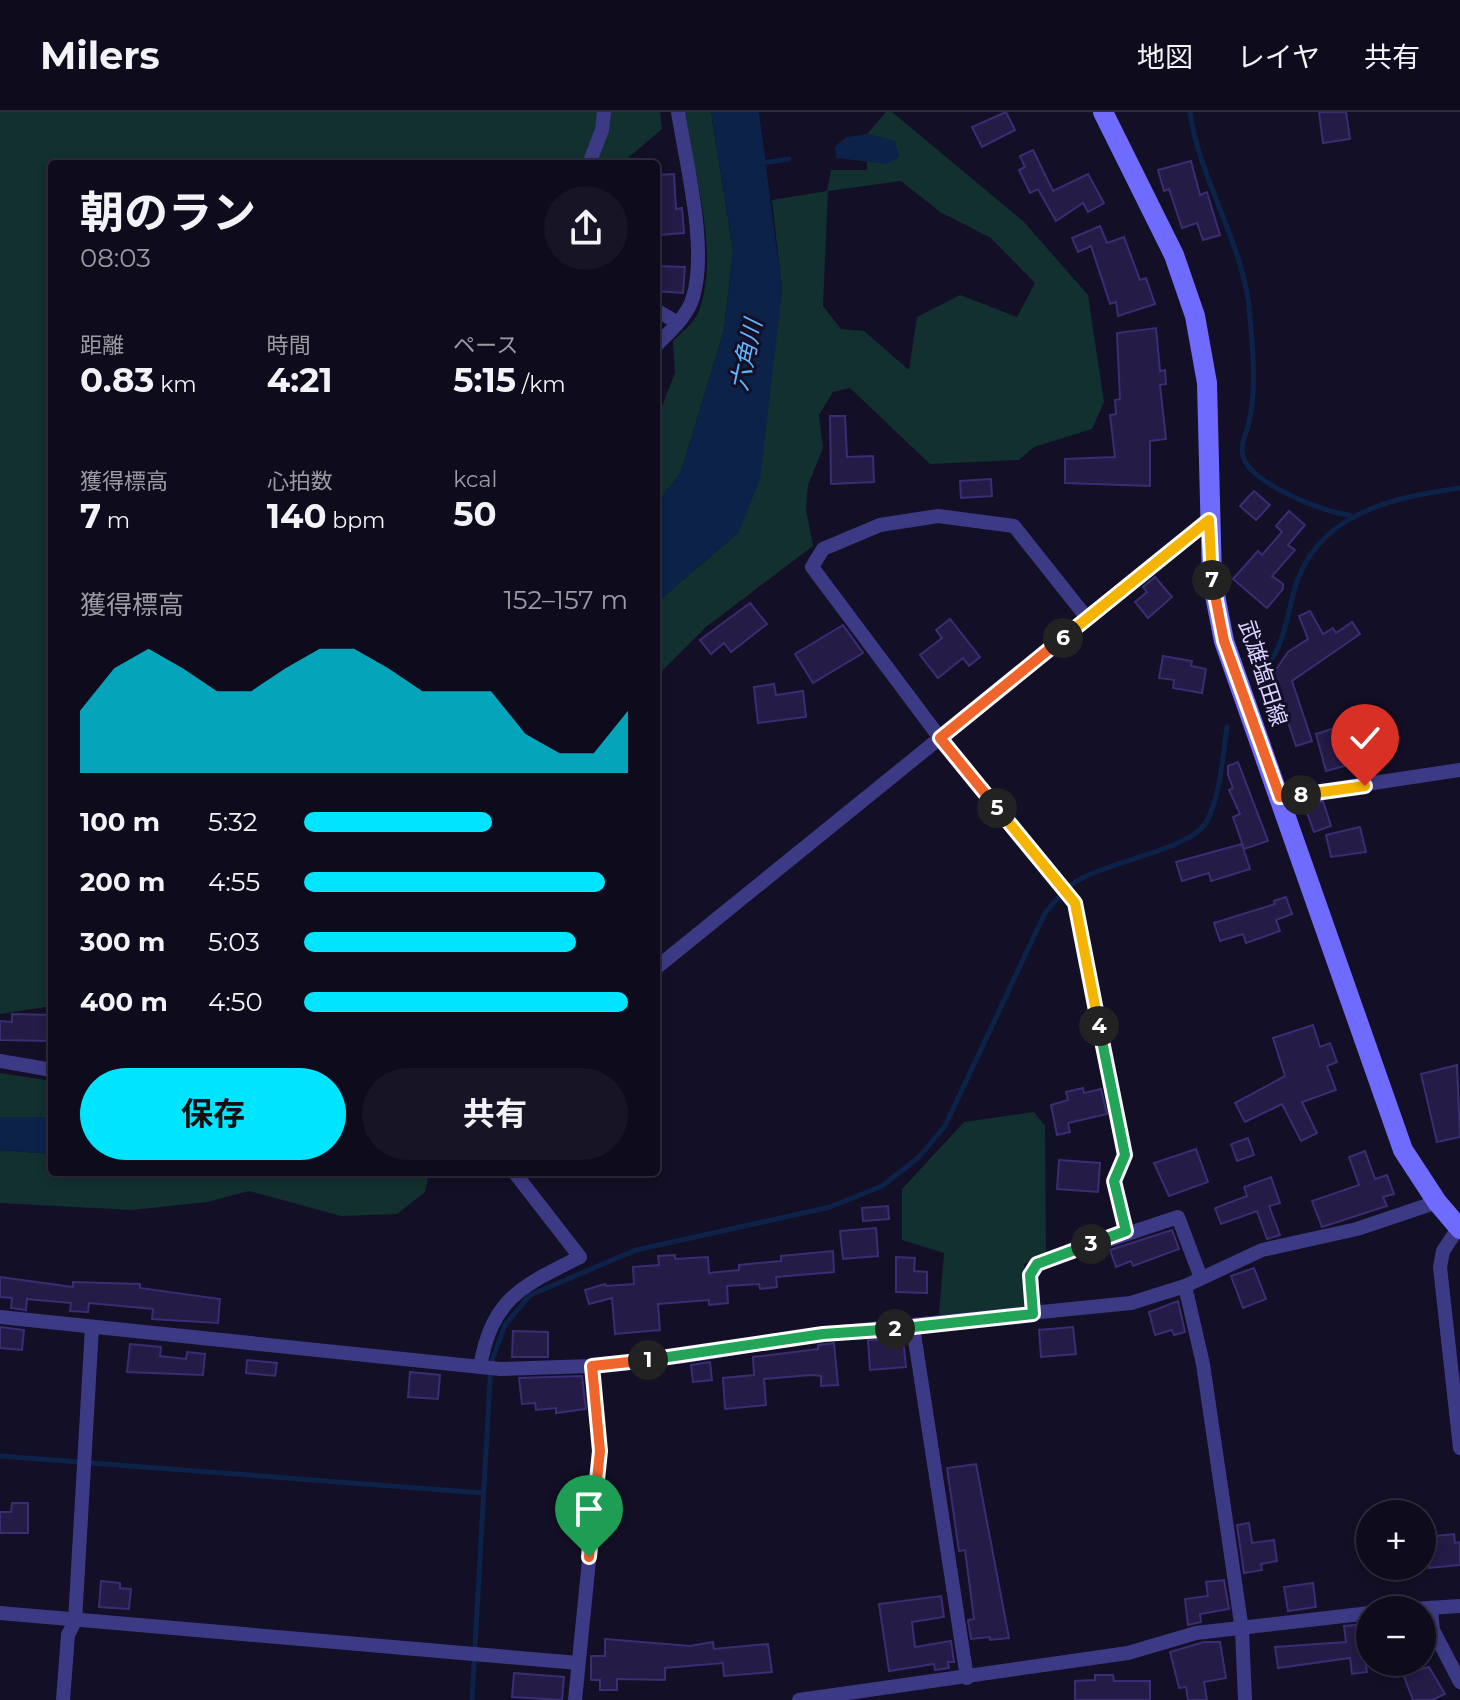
<!DOCTYPE html>
<html lang="ja">
<head>
<meta charset="utf-8">
<style>
  :root { --surface:#0e0b1c; --page:#171425; --text:#f1f3f6; --muted:#9b9ba3; --line:#2e2b3b; --accent:#00e5ff }
  body { margin:0; font-family:Montserrat,"Noto Sans JP",sans-serif; background:var(--page); color:var(--text); height:100vh; display:flex; flex-direction:column; font-size:30px; white-space:nowrap }
  * { box-sizing:border-box; margin:0 }
  p { font-size:26px; color:var(--muted) }
  .icon { flex:none; width:44px; height:44px; fill:none; stroke:currentColor; stroke-width:2; stroke-linecap:round; stroke-linejoin:round }
  .map { position:relative; flex:1; overflow:hidden }
  .panel { position:absolute; left:48px; top:48px; width:612px; height:1016px; display:flex; flex-direction:column; background:var(--surface); border-radius:8px; box-shadow:0 4px 12px #0003,0 0 0 2px var(--line) }
  .panel>* { flex:none }
  .tools { position:absolute; left:1356px; top:1388px; display:grid; gap:16px }
  .tools a { display:grid; place-items:center; width:80px; height:80px; border-radius:50%; background:var(--surface); box-shadow:0 4px 12px #0003,0 0 0 2px var(--line); font-size:40px }
  .pin { position:absolute; display:grid; place-items:center; width:68px; height:68px; color:#fff; margin:-82px -34px; border-radius:50% 50% 50% 0; rotate:-45deg; box-shadow:0 0 8px #0007 }
  .pin .icon { rotate:45deg }
  .km { position:absolute; width:40px; height:40px; margin:-20px; border-radius:50%; background:#222; color:#fff; font-size:22px; line-height:40px; text-align:center }
  .round { display:grid; place-items:center; flex:none; width:84px; height:84px; border-radius:42px; background:var(--page) }
  .headline { display:flex; align-items:center; justify-content:space-between; height:136px; padding:0 32px }
  h1 { font-size:44px; font-weight:700; line-height:60px }
  .metrics { display:grid; grid-template-columns:repeat(3,1fr); gap:12px; height:136px; padding:8px 32px }
  .metrics div { display:grid; align-content:center }
  .metrics b { font-size:34px; font-weight:700 }
  .metrics small { font-size:22px; font-weight:400 }
  .metrics p { font-size:22px }
  .chart { height:224px; padding:16px 32px }
  .chart p { display:flex; justify-content:space-between }
  .chart svg { width:100%; height:144px; margin-top:8px; fill:var(--accent); opacity:.7 }
  .action { display:flex; gap:16px; margin-top:auto; padding:16px 32px }
  .action a { flex:1; height:92px; border-radius:48px; background:var(--accent); color:#111; font-size:32px; font-weight:700; line-height:92px; text-align:center }
  .action a+a { background:var(--page); color:var(--text) }
  ul { padding:0 32px; list-style:none; font-size:26px }
  li { display:grid; grid-template-columns:128px 96px 1fr; align-items:center; height:60px }
  li i { height:20px; border-radius:10px; background:var(--accent) }
  header { display:flex; align-items:center; gap:48px; box-sizing:border-box; height:112px; padding:0 40px; background:var(--surface); border-bottom:2px solid var(--line) }
  header strong { font-size:38px }
  nav { display:flex; gap:44px; margin-inline-start:auto; font-size:28px }
  .map>svg:first-child { display:block }
  .green { fill:#12302f; fill-rule:evenodd }
  .water { fill:#0c2248 }
  .lines { fill:none; stroke-linecap:round; stroke-linejoin:round }
  .stream { stroke:#0c2248; stroke-width:5 }
  .building { fill:#241b47; stroke:#3b2d73; stroke-width:2 }
  .minor { stroke:#3d3a85; stroke-width:14 }
  .secondary { stroke:#6f6bff; stroke-width:20 }
  .split-1-casing { stroke:#fff; stroke-width:16 }
  .split-2-casing { stroke:#fff; stroke-width:16 }
  .split-3-casing { stroke:#fff; stroke-width:16 }
  .split-4-casing { stroke:#fff; stroke-width:16 }
  .split-5-casing { stroke:#fff; stroke-width:16 }
  .split-6-casing { stroke:#fff; stroke-width:16 }
  .split-7-casing { stroke:#fff; stroke-width:16 }
  .split-8-casing { stroke:#fff; stroke-width:16 }
  .split-9-casing { stroke:#fff; stroke-width:16 }
  .split-1 { stroke:#f0652b; stroke-width:10 }
  .split-2 { stroke:#22a559; stroke-width:10 }
  .split-3 { stroke:#22a559; stroke-width:10 }
  .split-4 { stroke:#22a559; stroke-width:10 }
  .split-5 { stroke:#f5b400; stroke-width:10 }
  .split-6 { stroke:#f0652b; stroke-width:10 }
  .split-7 { stroke:#f5b400; stroke-width:10 }
  .split-8 { stroke:#f0652b; stroke-width:10 }
  .split-9 { stroke:#f5b400; stroke-width:10 }
  .labels { text-anchor:middle; dominant-baseline:central; stroke-width:6; stroke-linejoin:round; paint-order:stroke }
  .street-label { font-size:22px; fill:#d9d4ff; stroke:#130f26 }
  .water-label { font-size:24px; font-style:italic; fill:#62b6ff; stroke:#130f26 }
</style>
</head>
<body>
<header>
<strong>Milers</strong>
<nav><a>地図</a><a>レイヤ</a><a>共有</a></nav>
</header>
<div class="map">
<svg width="1460" height="1588" viewBox="0 0 1460 1588">
  <rect width="100%" height="100%" fill="#130f26"/>
  <g class="green">
    <polygon points="0,0 660,0 662,17 621,52 52,52 52,894 0,902"/>
    <path d="M 683,0 L 711,0 L 733,138 L 724,218 L 681,360 L 656,393 L 656,309 L 675,261 L 673,229 C 681,221 693,212 698,201 C 721,146 694,58 683,0 Z"/>
    <path d="M 886,0 L 892,0 L 1024,110 L 1088,183 L 1104,290 L 1092,317 L 1034,335 L 1019,348 L 930,352 L 850,276 L 833,280 L 819,303 L 823,336 L 808,373 L 806,398 L 813,434 L 706,515 L 656,565 L 656,491 L 739,420 L 782,179 L 772,88 L 827,79 L 831,58 L 867,58 L 867,47 L 887,52 L 895,29 L 867,22 ZM 901,69 L 940,100 L 991,126 L 1035,171 L 1017,205 L 960,183 L 917,205 L 909,258 L 864,219 L 841,217 L 823,194 L 828,79 Z"/>
    <polygon points="0,961 52,969 52,1005 0,1005"/>
    <polygon points="1034,1000 1045,1014 1046,1142 1024,1152 1027,1196 939,1203 944,1141 902,1128 902,1077 964,1010"/>
    <polygon points="0,1038 52,1042 52,1060 429,1060 425,1080 397,1102 341,1104 249,1079 207,1090 132,1098 0,1091"/>
  </g>
  <g class="water">
    <polygon points="711,0 759,0 782,179 760,367 739,420 656,491 656,393 681,360 724,218 733,137"/>
    <polygon points="867,22 895,29 899,45 887,52 836,46 835,34 847,25"/>
    <polygon points="0,1005 52,1005 52,1042 0,1038"/>
  </g>
  <g class="lines">
    <g class="stream">
      <path d="M 1190,0 C 1199,68 1246,135 1250,205 C 1253,239 1257,281 1248,314 C 1245,327 1238,335 1245,349 C 1257,373 1324,401 1350,403"/>
      <polyline points="762,51 789,47"/>
      <path d="M 1257,568 C 1284,536 1284,517 1294,479 C 1315,402 1390,386 1460,376"/>
      <polyline points="0,1344 483,1381"/>
      <path d="M 472,1588 L 491,1251 L 505,1213 L 530,1183 L 636,1138 L 830,1095 L 882,1074 L 918,1046 L 945,1014 L 1045,801 C 1053,792 1061,781 1071,773 C 1101,750 1187,739 1205,712 C 1221,685 1222,646 1227,615"/>
    </g>
  </g>
  <g class="building">
    <polygon points="1006,0 1015,18 982,35 972,15"/>
    <polygon points="1319,0 1346,0 1350,27 1323,31"/>
    <polygon points="1033,38 1053,79 1088,62 1104,91 1088,100 1083,91 1056,109 1038,77 1030,81 1019,58 1025,55 1020,44"/>
    <polygon points="1191,49 1200,83 1207,80 1220,123 1203,128 1197,111 1182,116 1169,77 1164,79 1158,58"/>
    <polygon points="674,62 676,97 682,96 684,121 660,123 658,63"/>
    <polygon points="1100,114 1107,131 1124,125 1140,168 1146,166 1155,192 1118,204 1116,190 1110,192 1091,134 1078,140 1072,126"/>
    <polygon points="656,154 685,155 683,181 656,179"/>
    <polygon points="1156,216 1160,259 1165,258 1166,272 1160,273 1166,327 1150,329 1150,374 1065,371 1065,347 1115,345 1110,303 1116,302 1115,288 1120,287 1117,221"/>
    <polygon points="830,304 845,304 847,345 873,344 874,370 831,372"/>
    <polygon points="991,367 992,384 961,386 960,369"/>
    <polygon points="1254,379 1270,393 1256,408 1240,394"/>
    <polygon points="1289,399 1305,413 1288,433 1295,438 1272,464 1283,472 1283,477 1267,496 1233,467 1258,439 1262,443 1282,420 1276,414"/>
    <polygon points="1155,465 1172,485 1148,506 1135,490 1147,480 1143,475"/>
    <polygon points="750,491 767,512 731,540 724,531 711,542 700,528"/>
    <polygon points="1310,499 1323,522 1333,516 1336,521 1352,510 1360,522 1292,569 1312,629 1296,634 1286,604 1280,606 1273,582 1264,575 1288,540 1308,527 1299,504"/>
    <polygon points="950,507 980,545 969,554 963,546 938,566 920,543 942,526 936,518"/>
    <polygon points="843,513 863,541 813,571 795,542"/>
    <polygon points="1163,544 1192,549 1191,554 1206,557 1202,581 1173,576 1174,568 1159,566"/>
    <polygon points="774,572 776,583 803,579 806,605 758,611 754,575"/>
    <polygon points="1373,604 1377,618 1360,623 1367,648 1326,659 1316,622"/>
    <polygon points="1238,650 1268,729 1244,737 1233,705 1240,702 1229,678 1233,676 1228,663 1228,654"/>
    <polygon points="1323,689 1331,714 1314,720 1305,695"/>
    <polygon points="1360,715 1366,740 1331,745 1326,723"/>
    <polygon points="1242,732 1250,757 1211,769 1209,761 1182,769 1176,750"/>
    <polygon points="1286,785 1292,802 1276,808 1280,819 1246,831 1243,822 1220,829 1214,811 1275,792 1274,789"/>
    <polygon points="12,902 52,903 52,929 0,928 0,909 12,910"/>
    <polygon points="1313,913 1320,935 1330,931 1337,950 1327,954 1336,978 1302,990 1317,1021 1301,1029 1282,992 1245,1010 1235,991 1285,964 1273,926"/>
    <polygon points="1457,953 1460,1025 1437,1030 1421,962"/>
    <polygon points="1083,976 1084,981 1101,977 1107,1002 1068,1011 1070,1020 1057,1023 1051,993 1068,988 1066,980"/>
    <polygon points="1248,1026 1254,1043 1237,1049 1231,1032"/>
    <polygon points="1196,1037 1208,1070 1169,1084 1154,1051"/>
    <polygon points="1365,1039 1375,1067 1387,1063 1394,1082 1383,1085 1387,1094 1322,1115 1312,1089 1359,1073 1349,1045"/>
    <polygon points="1059,1048 1100,1051 1098,1080 1057,1077"/>
    <polygon points="1271,1065 1280,1091 1269,1094 1280,1123 1267,1127 1257,1099 1221,1112 1215,1096 1247,1084 1244,1075"/>
    <polygon points="888,1094 889,1107 863,1109 862,1096"/>
    <polygon points="876,1116 878,1144 843,1147 840,1119"/>
    <polygon points="1172,1118 1179,1137 1133,1154 1131,1149 1116,1155 1110,1138"/>
    <polygon points="833,1139 834,1160 776,1165 777,1175 760,1177 759,1172 727,1174 728,1191 709,1193 709,1188 658,1192 660,1218 615,1222 612,1186 589,1192 585,1178 605,1172 606,1174 634,1172 633,1155 659,1153 658,1144 675,1143 675,1147 708,1145 709,1161 739,1158 739,1153 781,1149 781,1144"/>
    <polygon points="896,1145 915,1146 914,1159 927,1160 927,1181 896,1180"/>
    <polygon points="1254,1156 1266,1187 1243,1196 1231,1164"/>
    <polygon points="0,1165 73,1175 73,1170 140,1172 140,1176 220,1187 218,1211 152,1207 153,1197 89,1191 88,1200 70,1199 71,1191 27,1187 26,1198 11,1196 12,1186 0,1185"/>
    <polygon points="1178,1189 1185,1220 1174,1223 1172,1218 1155,1223 1149,1200"/>
    <polygon points="0,1215 24,1218 22,1238 0,1236"/>
    <polygon points="1073,1215 1076,1242 1041,1245 1039,1218"/>
    <polygon points="513,1219 548,1220 548,1245 512,1245"/>
    <polygon points="903,1226 906,1255 870,1258 868,1228"/>
    <polygon points="834,1231 838,1273 821,1274 821,1264 811,1263 764,1267 766,1293 725,1297 723,1266 754,1263 753,1245 818,1237 818,1233"/>
    <polygon points="130,1232 161,1235 160,1244 186,1247 187,1240 205,1242 203,1263 127,1260"/>
    <polygon points="247,1248 277,1251 275,1264 246,1261"/>
    <polygon points="710,1250 712,1268 693,1270 691,1253"/>
    <polygon points="410,1260 440,1263 438,1287 408,1285"/>
    <polygon points="582,1264 586,1297 556,1301 556,1296 536,1298 535,1291 522,1292 519,1266"/>
    <polygon points="976,1352 1009,1526 990,1528 990,1525 971,1527 968,1508 974,1507 965,1438 959,1439 947,1356"/>
    <polygon points="12,1391 28,1391 28,1421 0,1421 0,1400 11,1400"/>
    <polygon points="1249,1411 1252,1431 1274,1428 1277,1449 1261,1452 1262,1458 1244,1461 1237,1413"/>
    <polygon points="1454,1422 1455,1431 1460,1430 1460,1453 1429,1456 1425,1425"/>
    <polygon points="1224,1468 1229,1497 1200,1502 1201,1510 1188,1513 1185,1487 1208,1484 1206,1470"/>
    <polygon points="101,1469 120,1471 120,1476 131,1477 129,1497 99,1495"/>
    <polygon points="1313,1471 1316,1495 1288,1499 1284,1475"/>
    <polygon points="941,1484 944,1505 912,1510 915,1535 951,1529 954,1550 948,1550 949,1556 935,1558 934,1552 889,1559 879,1492"/>
    <polygon points="1366,1512 1370,1539 1364,1540 1367,1560 1352,1562 1350,1546 1278,1556 1275,1535 1346,1530 1344,1514"/>
    <polygon points="605,1527 690,1534 713,1530 714,1537 768,1532 772,1560 724,1564 723,1551 665,1556 665,1568 617,1567 617,1578 600,1578 600,1568 591,1568 591,1544 605,1544"/>
    <polygon points="1204,1530 1220,1530 1226,1566 1204,1570 1207,1588 1188,1588 1186,1575 1179,1576 1170,1540"/>
    <polygon points="1429,1555 1445,1582 1432,1588 1413,1588 1403,1562"/>
    <polygon points="514,1561 564,1565 562,1588 512,1585"/>
    <polygon points="1095,1563 1113,1563 1114,1569 1150,1569 1150,1588 1075,1588 1075,1569 1095,1568"/>
  </g>
  <g class="lines">
    <g class="minor">
      <polyline points="589,52 602,18 604,0"/>
      <polyline points="656,198 678,211"/>
      <path d="M 656,234 C 669,220 688,204 693,185 C 708,136 686,51 678,0"/>
      <polyline points="1087,506 1014,414 938,404 880,413 823,437 812,455 940,626 1075,791 1125,1043 1114,1069 1126,1119"/>
      <polyline points="1280,685 1460,658"/>
      <polyline points="656,856 1209,408"/>
      <polyline points="0,949 52,958"/>
      <polyline points="1459,1115 1443,1139 1440,1155 1460,1336"/>
      <polyline points="1185,1174 1203,1252 1242,1518 1245,1588"/>
      <polyline points="1033,1202 1030,1163 1037,1152 1178,1105 1201,1166"/>
      <polyline points="0,1205 500,1257 592,1254 686,1244 823,1222 1131,1191 1185,1174 1262,1138 1357,1117 1437,1090"/>
      <polyline points="913,1215 967,1566"/>
      <path d="M 480,1255 C 492,1186 522,1174 580,1145 L 514,1060"/>
      <polyline points="1431,1497 1433,1518 1460,1570"/>
      <polyline points="1397,1498 1460,1494"/>
      <polyline points="0,1501 578,1551"/>
      <polyline points="63,1588 68,1523 75,1509 92,1215"/>
      <polyline points="575,1588 600,1339 592,1254"/>
      <polyline points="799,1588 1128,1541 1196,1521 1370,1501"/>
    </g>
    <polyline class="secondary" points="1103,0 1174,143 1195,204 1207,271 1212,468 1224,529 1403,1038 1437,1090 1460,1117"/>
  </g>
  <g class="lines">
    <g class="split-1-casing">
      <polyline id="split-1" points="589,1445 600,1339 592,1254 648,1248"/>
    </g>
    <g class="split-2-casing">
      <polyline id="split-2" points="648,1248 823,1222 895,1217"/>
    </g>
    <g class="split-3-casing">
      <polyline id="split-3" points="895,1217 1033,1202 1030,1163 1037,1152 1091,1132"/>
    </g>
    <g class="split-4-casing">
      <polyline id="split-4" points="1091,1132 1126,1119 1114,1069 1125,1043 1099,914"/>
    </g>
    <g class="split-5-casing">
      <polyline id="split-5" points="997,696 1075,791 1099,914"/>
    </g>
    <g class="split-6-casing">
      <polyline id="split-6" points="997,696 940,626 1063,526"/>
    </g>
    <g class="split-7-casing">
      <polyline id="split-7" points="1063,526 1209,408 1212,468"/>
    </g>
    <g class="split-8-casing">
      <polyline id="split-8" points="1212,468 1224,529 1280,685 1301,683"/>
    </g>
    <g class="split-9-casing">
      <polyline id="split-9" points="1301,683 1365,674"/>
    </g>
    <use href="#split-1" class="split-1"/>
    <use href="#split-2" class="split-2"/>
    <use href="#split-3" class="split-3"/>
    <use href="#split-4" class="split-4"/>
    <use href="#split-5" class="split-5"/>
    <use href="#split-6" class="split-6"/>
    <use href="#split-7" class="split-7"/>
    <use href="#split-8" class="split-8"/>
    <use href="#split-9" class="split-9"/>
  </g>
  <g class="labels">
    <g class="street-label">
      <text transform="translate(1263 561) rotate(72)">武雄塩田線</text>
    </g>
    <g class="water-label">
      <text transform="translate(746 243) rotate(-78)">六角川</text>
    </g>
  </g>
</svg>
<div class="tools">
<a>+</a>
<a>−</a>
</div>
<div class="pin" style="left:589px;top:1445px;background:#1e9e55"><svg class="icon" aria-label="arrive" viewBox="0 0 24 24"><path d="M6 21V4h12l-3 4 3 4H6"/></svg></div>
<div class="pin" style="left:1365px;top:674px;background:#d93025"><svg class="icon" aria-label="check" viewBox="0 0 24 24"><path d="M5 12l5 5 9-10"/></svg></div>
<b class="km" style="left:648px;top:1248px">1</b>
<b class="km" style="left:895px;top:1217px">2</b>
<b class="km" style="left:1091px;top:1132px">3</b>
<b class="km" style="left:1099px;top:914px">4</b>
<b class="km" style="left:997px;top:696px">5</b>
<b class="km" style="left:1063px;top:526px">6</b>
<b class="km" style="left:1212px;top:468px">7</b>
<b class="km" style="left:1301px;top:683px">8</b>
<section class="panel">
<div class="headline"><div><h1>朝のラン</h1><p>08:03</p></div><a class="round"><svg class="icon" aria-label="share" viewBox="0 0 24 24"><path d="M12 15V3M7 8l5-5 5 5M5 13v7h14v-7"/></svg></a></div>
<div class="metrics">
<div><p>距離</p><b>0.83<small> km</small></b></div>
<div><p>時間</p><b>4:21</b></div>
<div><p>ペース</p><b>5:15<small> /km</small></b></div>
</div>
<div class="metrics">
<div><p>獲得標高</p><b>7<small> m</small></b></div>
<div><p>心拍数</p><b>140<small> bpm</small></b></div>
<div><p>kcal</p><b>50</b></div>
</div>
<div class="chart"><p><span>獲得標高</span>152–157 m</p>
<svg viewBox="0 0 160 44" preserveAspectRatio="none"><path d="M0 44V25L10 12L20 6L30 12L40 19L50 19L60 12L70 6L80 6L90 12L100 19L110 19L120 19L130 32L140 38L150 38L160 25V44z"/></svg>
</div>
<ul>
<li><b>100 m</b>5:32<i style="width:58%"></i></li>
<li><b>200 m</b>4:55<i style="width:93%"></i></li>
<li><b>300 m</b>5:03<i style="width:84%"></i></li>
<li><b>400 m</b>4:50<i style="width:100%"></i></li>
</ul>
<div class="action"><a>保存</a><a>共有</a></div>
</section>
</div>
</body>
</html>
